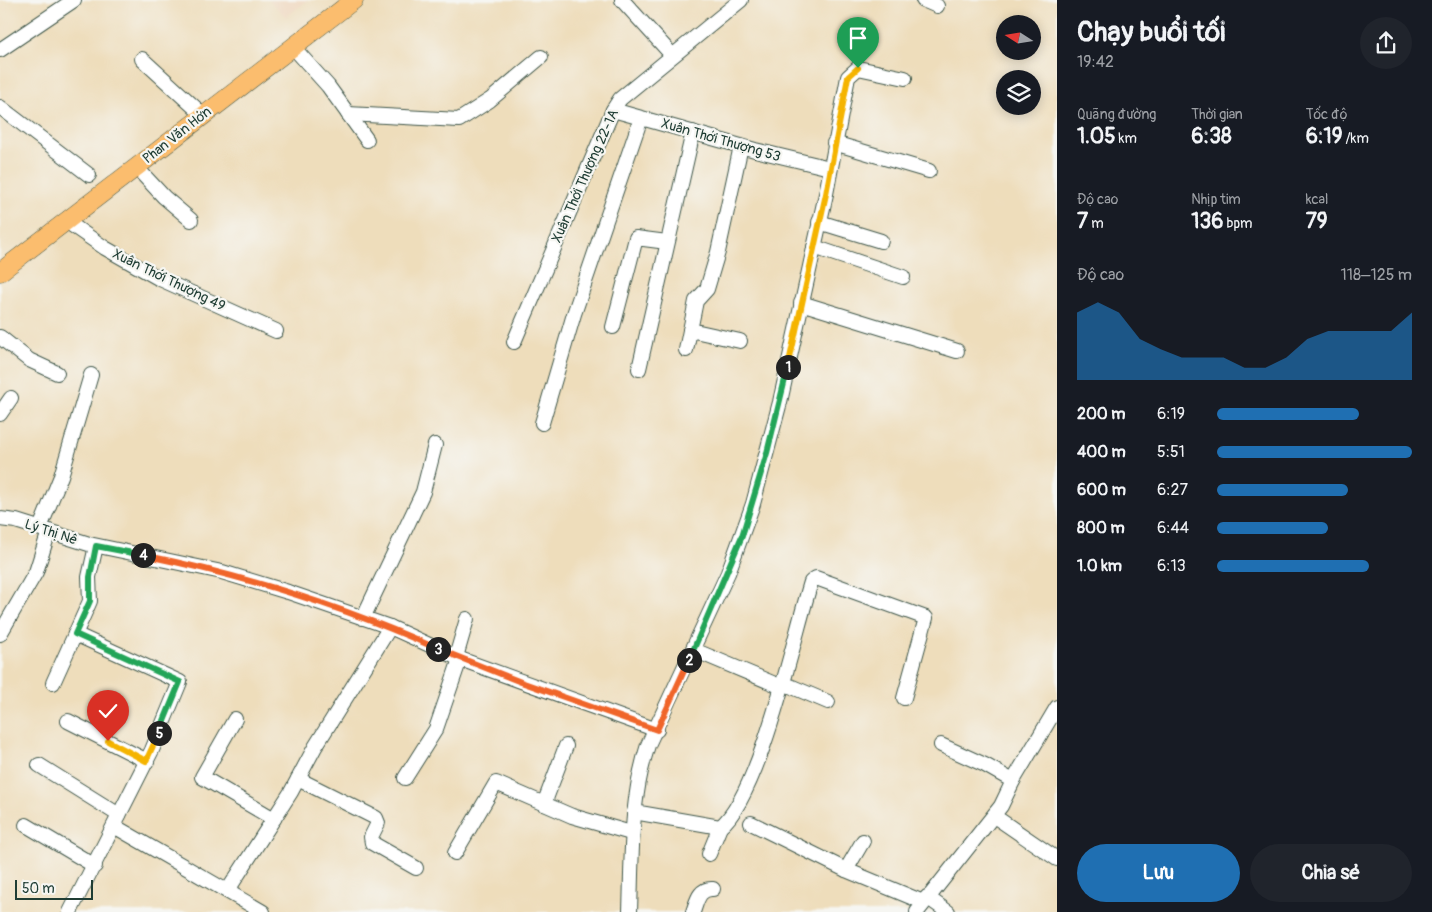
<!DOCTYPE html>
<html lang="vi">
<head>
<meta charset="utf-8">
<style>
  :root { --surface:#171b24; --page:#20242c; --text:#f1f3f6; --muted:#9ea1a6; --accent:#1f6fb2 }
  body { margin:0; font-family:Pangolin,sans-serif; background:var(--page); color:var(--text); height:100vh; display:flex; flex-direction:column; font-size:19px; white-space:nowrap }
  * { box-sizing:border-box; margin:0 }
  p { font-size:16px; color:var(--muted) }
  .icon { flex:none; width:28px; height:28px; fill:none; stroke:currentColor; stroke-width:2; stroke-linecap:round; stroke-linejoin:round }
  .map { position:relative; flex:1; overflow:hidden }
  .sheet { display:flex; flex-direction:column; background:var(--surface); width:375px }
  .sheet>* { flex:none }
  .needle { width:32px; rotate:282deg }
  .buttons { position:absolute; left:996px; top:15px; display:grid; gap:10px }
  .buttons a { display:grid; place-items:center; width:45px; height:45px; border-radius:50%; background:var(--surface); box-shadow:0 2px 12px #0003; font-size:25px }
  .scale { position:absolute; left:15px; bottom:12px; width:78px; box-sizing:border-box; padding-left:5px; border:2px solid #1f3d34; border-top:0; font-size:14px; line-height:18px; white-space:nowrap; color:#1f3d34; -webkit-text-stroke:4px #f6f6f2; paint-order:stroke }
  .pin { position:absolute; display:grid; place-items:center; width:42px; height:42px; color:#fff; margin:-51px -21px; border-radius:50% 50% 50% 0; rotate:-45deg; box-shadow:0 0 5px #0007 }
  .pin .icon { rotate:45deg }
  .km { position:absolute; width:25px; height:25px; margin:-12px; border-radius:50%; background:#222; color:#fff; font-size:14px; line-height:25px; text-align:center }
  .round { display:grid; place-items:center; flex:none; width:52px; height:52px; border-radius:26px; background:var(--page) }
  .summary { display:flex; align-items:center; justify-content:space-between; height:85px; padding:0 20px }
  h1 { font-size:28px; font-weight:800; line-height:38px }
  .figures { display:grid; grid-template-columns:repeat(3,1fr); gap:8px; height:85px; padding:5px 20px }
  .figures div { display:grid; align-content:center }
  .figures b { font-size:21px; font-weight:800 }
  .figures small { font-size:14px; font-weight:400 }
  .figures p { font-size:14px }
  .chart { height:140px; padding:10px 20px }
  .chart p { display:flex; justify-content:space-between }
  .chart svg { width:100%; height:90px; margin-top:5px; fill:var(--accent); opacity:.7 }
  .primary-button { display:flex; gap:10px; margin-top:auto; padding:10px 20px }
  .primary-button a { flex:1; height:58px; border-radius:30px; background:var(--accent); color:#fff; font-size:20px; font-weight:800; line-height:58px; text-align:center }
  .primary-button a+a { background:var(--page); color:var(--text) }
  ul { padding:0 20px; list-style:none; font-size:16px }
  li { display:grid; grid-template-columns:80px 60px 1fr; align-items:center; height:38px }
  li i { height:12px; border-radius:6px; background:var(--accent) }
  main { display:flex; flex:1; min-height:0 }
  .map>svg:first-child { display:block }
  .built { fill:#efd6bc }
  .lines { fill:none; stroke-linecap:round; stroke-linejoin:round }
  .minor-casing { stroke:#3e5548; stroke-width:16 }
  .major-casing { stroke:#3e5548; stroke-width:19 }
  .minor { stroke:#fff; stroke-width:14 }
  .major { stroke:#fbbd6e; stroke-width:18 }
  .split-1-casing { stroke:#fff; stroke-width:10 }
  .split-2-casing { stroke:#fff; stroke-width:10 }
  .split-3-casing { stroke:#fff; stroke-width:10 }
  .split-4-casing { stroke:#fff; stroke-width:10 }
  .split-5-casing { stroke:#fff; stroke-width:10 }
  .split-6-casing { stroke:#fff; stroke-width:10 }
  .split-1 { stroke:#f5b400; stroke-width:6 }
  .split-2 { stroke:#22a559; stroke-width:6 }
  .split-3 { stroke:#f0652b; stroke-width:6 }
  .split-4 { stroke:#f0652b; stroke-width:6 }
  .split-5 { stroke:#22a559; stroke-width:6 }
  .split-6 { stroke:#f5b400; stroke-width:6 }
  .labels { text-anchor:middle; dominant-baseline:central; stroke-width:4.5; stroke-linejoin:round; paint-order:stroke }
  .street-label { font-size:14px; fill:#1f3d34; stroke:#f6f6f2 }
</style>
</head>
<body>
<main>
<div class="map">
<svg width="1057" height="912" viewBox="0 0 1057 912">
  <rect width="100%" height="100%" fill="#f6f6f2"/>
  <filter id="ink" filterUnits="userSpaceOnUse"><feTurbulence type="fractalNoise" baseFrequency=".02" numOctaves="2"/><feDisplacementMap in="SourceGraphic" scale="10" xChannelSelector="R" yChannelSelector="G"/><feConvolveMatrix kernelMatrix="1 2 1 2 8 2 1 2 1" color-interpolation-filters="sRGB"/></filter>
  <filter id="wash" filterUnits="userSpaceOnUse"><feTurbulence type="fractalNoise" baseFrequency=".0096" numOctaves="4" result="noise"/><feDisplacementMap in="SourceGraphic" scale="20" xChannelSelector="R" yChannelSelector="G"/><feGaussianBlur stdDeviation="1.12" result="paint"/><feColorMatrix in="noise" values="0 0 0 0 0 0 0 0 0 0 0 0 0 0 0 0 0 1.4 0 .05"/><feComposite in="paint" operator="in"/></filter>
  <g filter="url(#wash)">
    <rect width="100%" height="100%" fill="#edb"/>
    <polygon class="built" points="269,0 308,0 286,17"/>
  </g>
  <g filter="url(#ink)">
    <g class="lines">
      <g class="minor-casing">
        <g id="minor">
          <polyline points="622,0 672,55"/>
          <polyline points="923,0 937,6"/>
          <polyline points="293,47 328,86 367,140"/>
          <polyline points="0,50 74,0"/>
          <polyline points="142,59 203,115"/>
          <polyline points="0,107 89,175"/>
          <polyline points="613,110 755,150 830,168"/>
          <polyline points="348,114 459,120 490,100 541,57"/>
          <polyline points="834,143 929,171"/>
          <polyline points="136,167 164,197 191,220"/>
          <polyline points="66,221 105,248 158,278 276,331"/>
          <polyline points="819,222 881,241"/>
          <polyline points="814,247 903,277"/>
          <polyline points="801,303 957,351"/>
          <polyline points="613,327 636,238 667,242"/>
          <polyline points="690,330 740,341"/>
          <polyline points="0,337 29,360 57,373"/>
          <polyline points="514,342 613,110 620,99 741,0"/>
          <polyline points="686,350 696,301 707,289 718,252 741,146"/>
          <polyline points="639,369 693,132"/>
          <polyline points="0,414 11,398"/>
          <polyline points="542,423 574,314 641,118"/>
          <polyline points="0,519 16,521 89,544 222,572 288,592 390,627 460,659 657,730"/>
          <polyline points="40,528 61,476 91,375"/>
          <polyline points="363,618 423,492 435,445"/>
          <polyline points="0,634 36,572 49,531"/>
          <polyline points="694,650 782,687"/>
          <polyline points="456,657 467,619"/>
          <polyline points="53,683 90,601 89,577 96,546"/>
          <polyline points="783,683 828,702"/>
          <polyline points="235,719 202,777 274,819"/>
          <polyline points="68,721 147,761"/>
          <polyline points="39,765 119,815"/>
          <polyline points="405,778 436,729 460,659"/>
          <polyline points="298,779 376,818 378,823 371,837 372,843 416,868"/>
          <polyline points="1013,781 1057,707"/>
          <polyline points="544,804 566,746"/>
          <path d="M 634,812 L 720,827 C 760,796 794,636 811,582 L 816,578 L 926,618 L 904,698"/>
          <polyline points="994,816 1057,859"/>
          <polyline points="751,823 846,870 923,902"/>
          <polyline points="26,825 95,866"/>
          <polyline points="114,826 263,912"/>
          <polyline points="455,853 496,783 572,816 631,833"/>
          <polyline points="709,854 720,827"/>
          <polyline points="846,870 863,841"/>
          <polyline points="228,890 291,792 315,747 390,627"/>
          <polyline points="927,897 948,912"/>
          <polyline points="70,912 152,750 180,682 75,634"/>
          <path d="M 630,912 C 632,854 630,801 648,745 L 728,573 L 753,504 L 780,402 L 826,194 L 848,77 L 858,68 L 905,78"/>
          <path d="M 693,912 C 697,901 699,888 713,889"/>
          <polyline points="917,912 1001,806 1013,781 985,765 941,745"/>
        </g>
      </g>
      <g class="major-casing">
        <polyline id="major" points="0,272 354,0"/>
      </g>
      <use href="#minor" class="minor"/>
      <use href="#major" class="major"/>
    </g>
  </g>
  <g class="lines" filter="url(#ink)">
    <g class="split-1-casing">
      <polyline id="split-1" points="788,367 826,194 848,77 858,68"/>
    </g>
    <g class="split-2-casing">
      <polyline id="split-2" points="689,660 742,536 767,453 788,367"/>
    </g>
    <g class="split-3-casing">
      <polyline id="split-3" points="438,649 521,682 657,730 689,660"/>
    </g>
    <g class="split-4-casing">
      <path id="split-4" d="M 143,555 C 245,576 343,606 438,649"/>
    </g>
    <g class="split-5-casing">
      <polyline id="split-5" points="143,555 96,546 90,577 90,601 75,634 180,682 159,733"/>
    </g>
    <g class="split-6-casing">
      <polyline id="split-6" points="108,741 146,761 159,733"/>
    </g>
    <use href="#split-1" class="split-1"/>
    <use href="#split-2" class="split-2"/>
    <use href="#split-3" class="split-3"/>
    <use href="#split-4" class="split-4"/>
    <use href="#split-5" class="split-5"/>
    <use href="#split-6" class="split-6"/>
  </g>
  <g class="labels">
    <g class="street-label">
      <text transform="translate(177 135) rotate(-38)">Phan Văn Hớn</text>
      <text transform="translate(721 140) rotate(16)">Xuân Thới Thượng 53</text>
      <text transform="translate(585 176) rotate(-66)">Xuân Thới Thượng 22-1A</text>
      <text transform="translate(169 280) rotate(26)">Xuân Thới Thượng 49</text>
      <text transform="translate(51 532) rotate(18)">Lý Thị Nê</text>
    </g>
  </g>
</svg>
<div class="buttons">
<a><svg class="needle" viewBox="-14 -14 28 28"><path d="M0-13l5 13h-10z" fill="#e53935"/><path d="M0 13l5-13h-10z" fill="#9ea1a6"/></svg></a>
<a><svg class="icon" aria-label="layers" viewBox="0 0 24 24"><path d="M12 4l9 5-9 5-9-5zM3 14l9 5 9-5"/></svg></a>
</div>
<div class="scale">50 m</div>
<div class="pin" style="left:858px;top:68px;background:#1e9e55"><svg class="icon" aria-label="arrive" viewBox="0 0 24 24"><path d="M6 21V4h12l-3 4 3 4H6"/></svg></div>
<div class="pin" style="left:108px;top:741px;background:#d93025"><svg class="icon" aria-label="check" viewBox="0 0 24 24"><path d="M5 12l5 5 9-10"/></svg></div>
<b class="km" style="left:788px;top:367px">1</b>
<b class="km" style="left:689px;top:660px">2</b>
<b class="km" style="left:438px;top:649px">3</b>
<b class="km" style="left:143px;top:555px">4</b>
<b class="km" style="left:159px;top:733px">5</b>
</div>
<section class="sheet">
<div class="summary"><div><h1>Chạy buổi tối</h1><p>19:42</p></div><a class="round"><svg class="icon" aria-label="share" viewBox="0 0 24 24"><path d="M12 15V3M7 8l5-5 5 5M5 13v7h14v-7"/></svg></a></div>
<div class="figures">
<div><p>Quãng đường</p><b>1.05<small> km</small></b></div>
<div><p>Thời gian</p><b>6:38</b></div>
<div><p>Tốc độ</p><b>6:19<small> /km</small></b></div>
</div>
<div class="figures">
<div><p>Độ cao</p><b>7<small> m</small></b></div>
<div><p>Nhịp tim</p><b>136<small> bpm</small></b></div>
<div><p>kcal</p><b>79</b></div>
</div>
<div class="chart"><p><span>Độ cao</span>118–125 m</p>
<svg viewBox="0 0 160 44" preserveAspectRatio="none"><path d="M0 44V11L10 6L20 11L30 24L40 29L50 33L60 33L70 33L80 38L90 38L100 33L110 24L120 20L130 20L140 20L150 20L160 11V44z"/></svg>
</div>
<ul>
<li><b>200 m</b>6:19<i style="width:73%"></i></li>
<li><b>400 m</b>5:51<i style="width:100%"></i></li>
<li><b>600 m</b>6:27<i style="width:67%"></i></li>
<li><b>800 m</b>6:44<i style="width:57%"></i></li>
<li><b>1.0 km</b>6:13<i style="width:78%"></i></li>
</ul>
<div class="primary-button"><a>Lưu</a><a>Chia sẻ</a></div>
</section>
</main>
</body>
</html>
